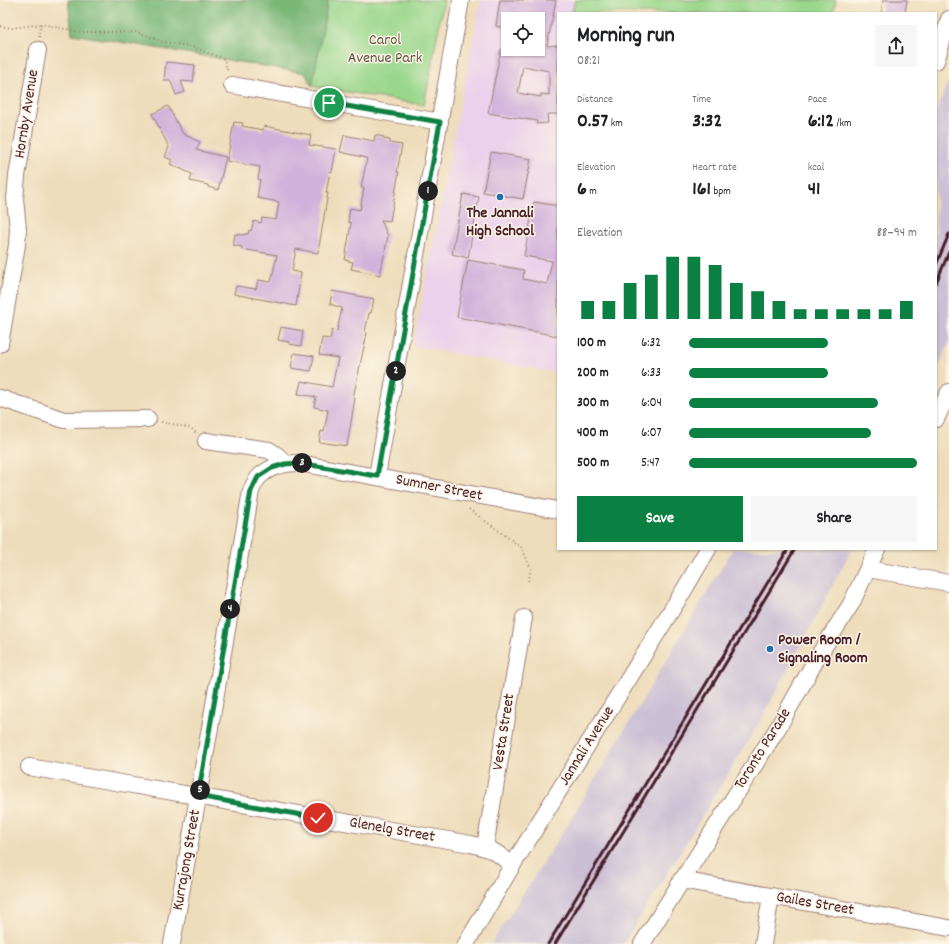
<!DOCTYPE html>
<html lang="en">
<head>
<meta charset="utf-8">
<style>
  :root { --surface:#fff; --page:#f6f6f6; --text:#202124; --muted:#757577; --accent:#0b8043 }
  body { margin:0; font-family:Dekko,sans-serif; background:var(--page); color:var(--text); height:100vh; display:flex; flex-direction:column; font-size:15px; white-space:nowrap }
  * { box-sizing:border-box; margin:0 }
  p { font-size:13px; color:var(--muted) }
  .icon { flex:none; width:22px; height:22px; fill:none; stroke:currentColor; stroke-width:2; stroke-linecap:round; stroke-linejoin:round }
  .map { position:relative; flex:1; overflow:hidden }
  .details { position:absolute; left:557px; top:12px; width:380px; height:538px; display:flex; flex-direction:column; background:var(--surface); border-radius:0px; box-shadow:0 1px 3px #0004 }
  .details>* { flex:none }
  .controls { position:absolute; left:501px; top:12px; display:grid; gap:8px }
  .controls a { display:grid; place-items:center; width:44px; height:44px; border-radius:0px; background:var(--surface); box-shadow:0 1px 3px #0004; font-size:20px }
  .pin { position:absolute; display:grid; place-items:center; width:34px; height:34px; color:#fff; margin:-17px; border:2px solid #fff; border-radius:50%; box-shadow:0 1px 4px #0007 }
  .km { position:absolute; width:20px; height:20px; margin:-10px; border-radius:50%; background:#222; color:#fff; font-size:11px; line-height:20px; text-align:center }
  .round { display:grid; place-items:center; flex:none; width:42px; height:42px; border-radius:0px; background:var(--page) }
  .head { display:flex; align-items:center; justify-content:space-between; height:68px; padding:0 20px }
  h1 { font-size:22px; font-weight:700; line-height:30px }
  .figures { display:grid; grid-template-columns:repeat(3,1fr); gap:6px; height:68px; padding:4px 20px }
  .figures div { display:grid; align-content:center }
  .figures b { font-size:20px; font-weight:700 }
  .figures small { font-size:11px; font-weight:400 }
  .figures p { font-size:11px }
  .chart { height:112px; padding:8px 20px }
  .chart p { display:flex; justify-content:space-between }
  .chart svg { width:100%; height:72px; margin-top:4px; stroke:var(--accent); stroke-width:6 }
  .primary-button { display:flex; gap:8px; margin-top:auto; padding:8px 20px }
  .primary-button a { flex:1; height:46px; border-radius:0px; background:var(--accent); color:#fff; font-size:16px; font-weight:700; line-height:46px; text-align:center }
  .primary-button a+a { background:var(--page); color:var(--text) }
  ul { padding:0 20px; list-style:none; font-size:13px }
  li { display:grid; grid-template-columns:64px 48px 1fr; align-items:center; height:30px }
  li i { height:10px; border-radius:5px; background:var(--accent) }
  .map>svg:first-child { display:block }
  .built { fill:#ebd1eb; fill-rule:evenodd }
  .industrial { fill:#cbbfd5 }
  .green { fill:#99d78c; stroke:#727b5c }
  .forest { fill:#7ab878; stroke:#626c52 }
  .building { fill:#d2b2dc; fill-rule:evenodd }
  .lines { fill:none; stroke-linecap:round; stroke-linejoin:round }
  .minor-casing { stroke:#9c7e73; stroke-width:18 }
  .path { stroke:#9c7e73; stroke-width:2; stroke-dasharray:1 3; stroke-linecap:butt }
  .minor { stroke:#fff; stroke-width:16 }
  .rail { stroke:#4a1f2b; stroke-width:3 }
  .route-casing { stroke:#fff; stroke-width:8 }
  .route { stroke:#0b8043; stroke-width:5 }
  .poi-dot { fill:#1f6fb2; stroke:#fcf5e5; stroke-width:1.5 }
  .labels { text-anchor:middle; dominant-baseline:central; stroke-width:3; stroke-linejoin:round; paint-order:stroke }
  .park-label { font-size:16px; fill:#625648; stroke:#fcf5e5 }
  .street-label { font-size:16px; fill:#4a1f2b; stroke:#fcf5e5 }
  .poi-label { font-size:16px; font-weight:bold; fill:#4a1f2b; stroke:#fcf5e5 }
</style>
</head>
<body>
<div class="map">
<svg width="949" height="944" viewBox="0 0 949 944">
  <rect width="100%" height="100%" fill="#fcf5e5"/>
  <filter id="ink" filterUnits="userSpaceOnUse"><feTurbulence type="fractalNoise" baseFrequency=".025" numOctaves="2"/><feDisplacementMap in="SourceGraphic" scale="8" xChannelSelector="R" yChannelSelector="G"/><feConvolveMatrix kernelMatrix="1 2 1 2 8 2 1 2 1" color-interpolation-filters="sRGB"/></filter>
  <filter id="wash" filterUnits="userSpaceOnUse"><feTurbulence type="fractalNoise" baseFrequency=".012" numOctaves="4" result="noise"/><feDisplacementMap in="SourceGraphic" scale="16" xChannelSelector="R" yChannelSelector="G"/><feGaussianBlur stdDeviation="0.9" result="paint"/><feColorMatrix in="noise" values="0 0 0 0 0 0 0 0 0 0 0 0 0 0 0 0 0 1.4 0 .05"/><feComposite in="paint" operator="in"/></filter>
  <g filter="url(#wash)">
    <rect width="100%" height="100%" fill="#edb"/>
    <path class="built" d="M 481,0 L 575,0 L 572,13 L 558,13 L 558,373 L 413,346 ZM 508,19 L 538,19 L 538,49 L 508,49 Z"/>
    <g class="industrial">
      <polygon points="949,79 949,342 936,373 936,113"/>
      <polygon points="733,549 852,549 762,718 675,861 623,944 491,944 570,821"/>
    </g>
    <g class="green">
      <polygon points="328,0 444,0 424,105 312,86"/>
      <polygon points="575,0 836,0 833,13 572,13"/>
    </g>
    <polygon class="forest" points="68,0 328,0 312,86 305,73 72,34"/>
    <g id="blocks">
      <g class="building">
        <path d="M 500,0 L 556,0 L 547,46 L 558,45 L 558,114 L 547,114 L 548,123 L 536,124 L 537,121 L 488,113 L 501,49 L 538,49 L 538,19 L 508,19 L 508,29 L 496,26 ZM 523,66 L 549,71 L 549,95 L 541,94 L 541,97 L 518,93 Z"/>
        <polygon points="883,0 907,0 905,13 881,13"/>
        <polygon points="166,62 195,65 193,82 181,81 185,92 176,95 170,80 164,80"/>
        <polygon points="168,106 183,134 200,142 196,150 226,157 218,190 208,187 208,185 190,181 192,174 170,164 172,160 165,157 169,147 152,114"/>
        <polygon points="234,122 243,123 242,126 263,130 264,126 311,135 309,145 336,149 332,172 330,171 326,193 328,193 318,253 296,249 292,271 301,273 296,306 234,294 236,286 256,289 258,280 271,282 277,255 241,249 242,247 233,245 235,234 244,235 244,234 248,234 249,230 251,231 254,221 261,223 262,218 276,220 279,202 257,198 260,180 258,179 260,167 227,161"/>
        <polygon points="344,135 374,141 375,135 384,137 384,139 390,140 390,143 402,145 397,172 399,172 390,221 381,220 388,236 380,275 351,269 353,262 345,260 351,223 348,222 350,208 360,210 364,188 361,188 367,158 340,152"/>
        <polygon points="491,152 531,159 523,199 483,192"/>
        <polygon points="463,194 479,197 468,258 452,254"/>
        <polygon points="534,202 558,206 558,336 457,317 468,260 524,270 523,279 547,284 552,261 524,256"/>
        <polygon points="332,291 374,299 371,313 369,313 365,332 367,333 353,398 355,398 347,446 319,442 321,431 324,432 328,410 314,407 316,397 298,394 301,381 332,387 338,358 319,355 322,338 330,339 332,330 337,331 342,308 330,304"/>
        <polygon points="281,327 303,331 301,346 289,344 289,342 278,340"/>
        <polygon points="294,353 314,356 311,371 291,368"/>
      </g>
    </g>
  </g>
  <g filter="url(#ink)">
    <use href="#blocks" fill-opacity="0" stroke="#9c7e73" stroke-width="1"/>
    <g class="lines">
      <g class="minor-casing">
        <g id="minor">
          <polyline points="936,61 949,19"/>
          <polyline points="232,85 440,122"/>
          <polyline points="0,344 17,245 18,229 15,199 17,176 38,50"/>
          <polyline points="0,398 64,420 148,419"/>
          <polyline points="936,419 949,392"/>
          <polyline points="206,441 269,450 278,456 285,463"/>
          <polyline points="377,476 461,0"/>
          <polyline points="868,569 949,583"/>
          <path d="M 29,767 L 471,844 C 491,849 497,851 512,866"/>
          <polyline points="485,847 524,618"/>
          <polyline points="681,880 949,928"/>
          <path d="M 172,944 L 198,797 L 251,491 C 253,486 256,480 259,477 C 270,466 285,463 299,463 L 558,510"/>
          <polyline points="466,944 512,866 684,590 708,549"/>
          <polyline points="642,944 779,726 817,658 851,604 877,549"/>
          <polyline points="763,944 771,896"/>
        </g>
      </g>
      <g class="path">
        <polyline points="0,26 12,28 41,24"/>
        <polyline points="39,37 41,24 81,32 137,32 163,42 190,46 224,59 228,72"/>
        <polyline points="161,422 191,428 196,433"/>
        <polyline points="469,509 522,548 531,569 528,582"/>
      </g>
      <use href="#minor" class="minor"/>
      <g class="rail">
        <polyline points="936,265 949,234"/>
        <polyline points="936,283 949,252"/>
        <polyline points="548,944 788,549"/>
        <polyline points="555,944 795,549"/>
      </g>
    </g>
  </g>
  <g class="lines" filter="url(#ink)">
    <g class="route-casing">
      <polyline id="route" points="318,818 198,796 251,491 258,477 272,468 285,464 299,463 377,476 440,122 329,103"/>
    </g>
    <use href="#route" class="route"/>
  </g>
  <g class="poi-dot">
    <circle cx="500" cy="197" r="4"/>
    <circle cx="770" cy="649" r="4"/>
  </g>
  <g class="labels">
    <g class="park-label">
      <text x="385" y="40">Carol<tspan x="385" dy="18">Avenue Park</tspan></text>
    </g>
    <g class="street-label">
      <text transform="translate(27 114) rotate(-81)">Hornby Avenue</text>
      <text transform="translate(439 488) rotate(11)">Sumner Street</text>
      <text transform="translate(504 732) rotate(-81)">Vesta Street</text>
      <text transform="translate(587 746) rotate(-58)">Jannali Avenue</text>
      <text transform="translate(763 749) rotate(-58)">Toronto Parade</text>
      <text transform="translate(392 830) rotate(10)">Glenelg Street</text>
      <text transform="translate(187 860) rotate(-80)">Kurrajong Street</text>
      <text transform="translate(815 904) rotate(10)">Gailes Street</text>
    </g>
    <g class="poi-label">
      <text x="500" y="213">The Jannali<tspan x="500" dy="18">High School</tspan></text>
      <text x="778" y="640" text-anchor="start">Power Room /<tspan x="778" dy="18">Signaling Room</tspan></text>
    </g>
  </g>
</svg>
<div class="controls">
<a><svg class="icon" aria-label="locate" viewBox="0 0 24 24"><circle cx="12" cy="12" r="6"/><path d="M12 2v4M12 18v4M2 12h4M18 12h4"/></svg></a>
</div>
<div class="pin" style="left:329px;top:103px;background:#1e9e55"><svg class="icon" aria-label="arrive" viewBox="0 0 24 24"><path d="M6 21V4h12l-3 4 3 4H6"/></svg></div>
<div class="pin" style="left:318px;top:818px;background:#d93025"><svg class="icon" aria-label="check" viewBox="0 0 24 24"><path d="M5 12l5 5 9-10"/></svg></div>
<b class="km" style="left:428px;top:191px">1</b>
<b class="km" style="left:396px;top:371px">2</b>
<b class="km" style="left:302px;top:463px">3</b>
<b class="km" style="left:230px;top:609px">4</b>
<b class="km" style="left:200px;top:790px">5</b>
<section class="details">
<div class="head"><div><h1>Morning run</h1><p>08:21</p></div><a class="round"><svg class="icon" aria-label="share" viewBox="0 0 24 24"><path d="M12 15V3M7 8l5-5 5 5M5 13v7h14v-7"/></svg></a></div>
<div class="figures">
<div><p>Distance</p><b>0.57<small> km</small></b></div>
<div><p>Time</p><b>3:32</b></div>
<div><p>Pace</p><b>6:12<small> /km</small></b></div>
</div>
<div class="figures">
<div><p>Elevation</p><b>6<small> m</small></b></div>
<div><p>Heart rate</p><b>161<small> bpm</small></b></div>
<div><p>kcal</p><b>41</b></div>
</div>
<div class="chart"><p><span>Elevation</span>88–94 m</p>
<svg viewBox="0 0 160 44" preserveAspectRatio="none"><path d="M5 44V33M15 44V33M25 44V22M35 44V17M45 44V6M55 44V6M65 44V11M75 44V22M85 44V27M95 44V33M105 44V38M115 44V38M125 44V38M135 44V38M145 44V38M155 44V33"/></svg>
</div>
<ul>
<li><b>100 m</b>6:32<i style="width:61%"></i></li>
<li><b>200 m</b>6:33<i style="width:61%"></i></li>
<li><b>300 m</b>6:04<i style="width:83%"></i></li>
<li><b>400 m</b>6:07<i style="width:80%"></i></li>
<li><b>500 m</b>5:47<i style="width:100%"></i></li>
</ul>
<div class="primary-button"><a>Save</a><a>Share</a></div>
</section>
</div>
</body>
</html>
